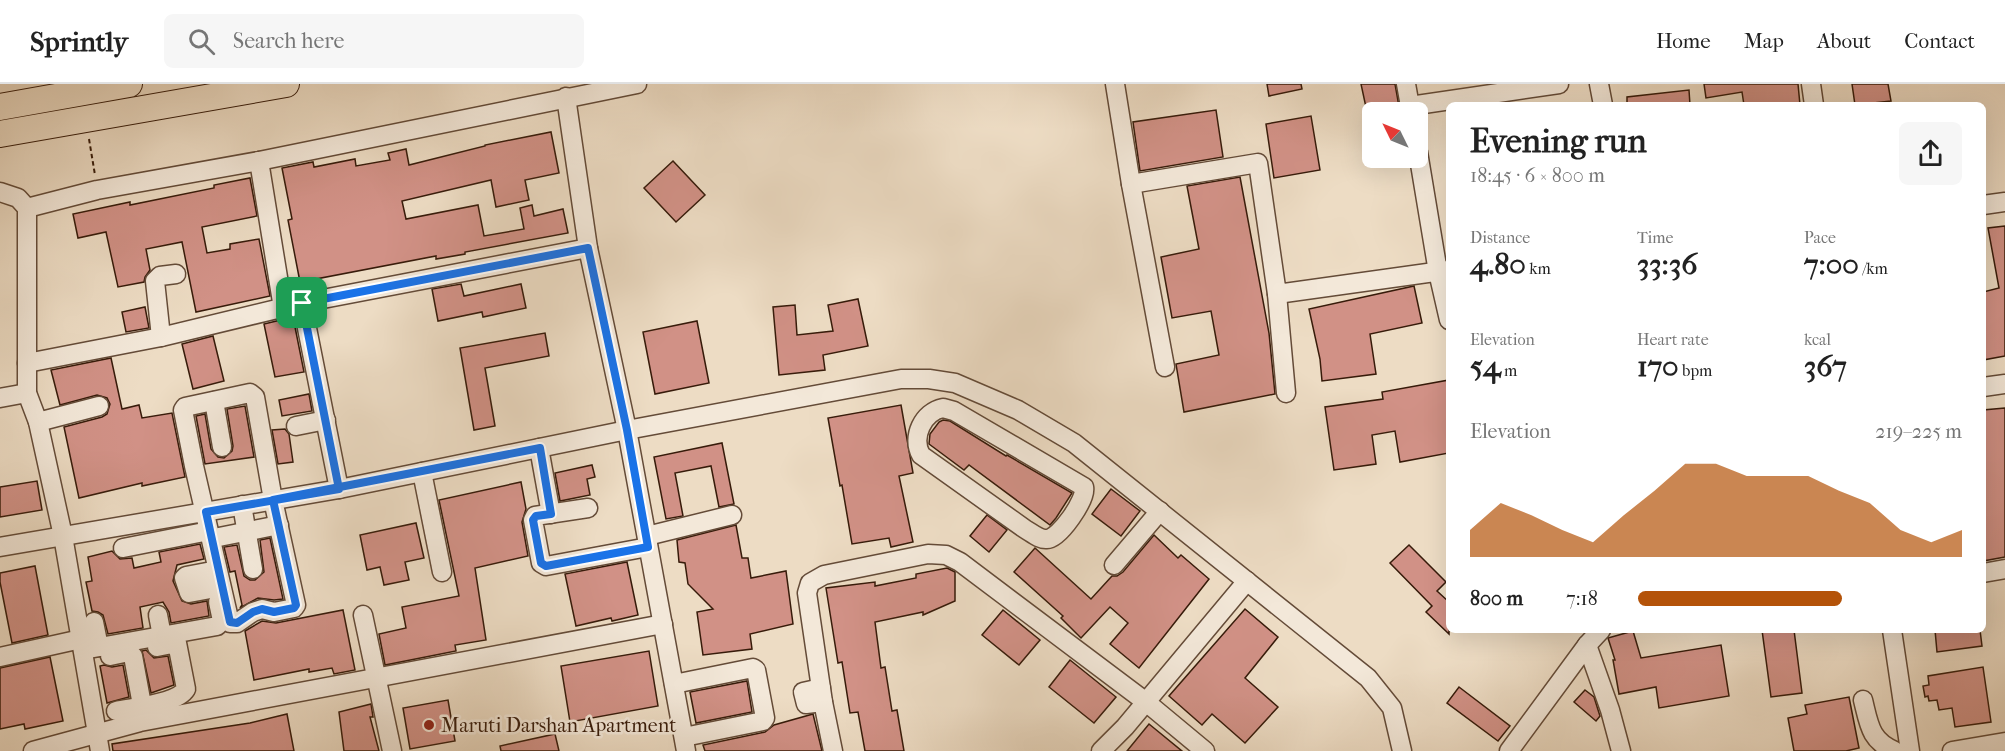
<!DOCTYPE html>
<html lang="en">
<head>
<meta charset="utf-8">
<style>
  :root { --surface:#fff; --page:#f6f6f6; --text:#222; --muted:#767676; --line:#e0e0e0; --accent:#b45309 }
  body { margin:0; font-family:"IM FELL French Canon",serif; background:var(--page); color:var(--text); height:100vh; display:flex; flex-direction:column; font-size:22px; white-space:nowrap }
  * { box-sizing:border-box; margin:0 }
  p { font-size:20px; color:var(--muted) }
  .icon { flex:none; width:33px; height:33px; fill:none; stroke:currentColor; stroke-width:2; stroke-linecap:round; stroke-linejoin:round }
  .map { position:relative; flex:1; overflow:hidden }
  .drawer { position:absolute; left:1446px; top:18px; width:540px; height:531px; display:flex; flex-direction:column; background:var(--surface); border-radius:9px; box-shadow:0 6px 24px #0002 }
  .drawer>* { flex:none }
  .needle { width:39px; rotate:313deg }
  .buttons { position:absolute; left:1362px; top:18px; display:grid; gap:12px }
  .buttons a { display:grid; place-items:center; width:66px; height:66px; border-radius:9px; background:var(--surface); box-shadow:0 6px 24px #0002; font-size:30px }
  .pin { position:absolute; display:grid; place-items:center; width:51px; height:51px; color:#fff; margin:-26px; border-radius:12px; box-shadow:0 3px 9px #0006 }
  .round { display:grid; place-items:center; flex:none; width:63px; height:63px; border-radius:9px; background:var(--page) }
  .head { display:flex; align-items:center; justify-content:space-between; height:102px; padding:0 24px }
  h1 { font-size:33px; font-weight:700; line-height:45px }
  .figures { display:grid; grid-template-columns:repeat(3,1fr); gap:9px; height:102px; padding:6px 24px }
  .figures div { display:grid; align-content:center }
  .figures b { font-size:30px; font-weight:700 }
  .figures small { font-size:16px; font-weight:400 }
  .figures p { font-size:16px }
  .chart { height:168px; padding:12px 24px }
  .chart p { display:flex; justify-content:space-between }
  .chart svg { width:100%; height:108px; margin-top:6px; fill:var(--accent); opacity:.7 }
  ul { padding:0 24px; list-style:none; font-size:20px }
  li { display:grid; grid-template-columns:96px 72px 1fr; align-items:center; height:45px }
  li i { height:15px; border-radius:8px; background:var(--accent) }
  header { display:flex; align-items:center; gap:36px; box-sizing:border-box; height:84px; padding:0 30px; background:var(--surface); border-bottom:2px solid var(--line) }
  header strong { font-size:28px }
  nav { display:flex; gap:33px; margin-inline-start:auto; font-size:21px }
  .search { width:420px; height:54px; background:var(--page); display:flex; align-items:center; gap:15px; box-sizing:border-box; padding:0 21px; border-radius:9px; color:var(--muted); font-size:22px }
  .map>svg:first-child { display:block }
  .building { fill:#d19186; stroke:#371b0a; stroke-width:1.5 }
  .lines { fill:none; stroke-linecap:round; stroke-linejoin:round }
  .minor-casing { stroke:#644b38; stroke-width:21 }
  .highway-casing { stroke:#371b0a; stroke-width:28 }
  .path { stroke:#371b0a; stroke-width:2; stroke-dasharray:4.5 3; stroke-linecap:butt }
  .minor { stroke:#f3e8d9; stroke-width:18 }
  .highway { stroke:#eddcc4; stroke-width:26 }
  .route-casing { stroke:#fff; stroke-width:12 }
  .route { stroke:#1a73e8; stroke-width:8 }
  .poi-dot { fill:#8f2418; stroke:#f3e8d9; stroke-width:2 }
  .labels { text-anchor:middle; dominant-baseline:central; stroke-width:5; stroke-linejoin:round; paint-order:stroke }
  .poi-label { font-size:20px; fill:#371b0a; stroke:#f3e8d9; text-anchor:start }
</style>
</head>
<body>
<header>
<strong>Sprintly</strong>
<div class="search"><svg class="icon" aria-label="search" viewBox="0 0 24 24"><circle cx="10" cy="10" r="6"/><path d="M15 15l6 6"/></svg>Search here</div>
<nav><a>Home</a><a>Map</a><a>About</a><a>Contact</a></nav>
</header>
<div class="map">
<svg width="2005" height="667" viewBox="0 0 2005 667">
  <rect width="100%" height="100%" fill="#eddcc4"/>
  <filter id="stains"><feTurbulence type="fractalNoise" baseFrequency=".00333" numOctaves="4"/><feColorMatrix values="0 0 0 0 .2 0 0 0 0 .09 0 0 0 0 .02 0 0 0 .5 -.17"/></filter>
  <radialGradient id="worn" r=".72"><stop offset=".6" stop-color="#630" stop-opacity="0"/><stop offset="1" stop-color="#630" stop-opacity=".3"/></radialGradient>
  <g class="building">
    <polygon points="1267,0 1301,0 1302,5 1269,12"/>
    <polygon points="1361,0 1395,0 1400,28 1367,28"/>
    <polygon points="1704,0 1798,0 1800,21 1744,21 1742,8 1706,14"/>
    <polygon points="1852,0 1888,0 1891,17 1855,21"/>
    <polygon points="1689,6 1690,21 1627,21 1627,13"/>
    <polygon points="1216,26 1223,73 1140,87 1133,38"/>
    <polygon points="1311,32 1320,86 1274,94 1266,40"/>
    <polygon points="551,48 559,89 525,96 529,116 496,123 491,96 402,117 406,135 478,121 484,152 524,145 520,124 532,121 534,132 563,125 568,149 465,168 465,170 436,175 436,172 300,198 288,136 292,135 282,84 313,78 314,83 355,75 356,82 390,76 388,69 406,65 409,81 485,62 485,61"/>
    <polygon points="673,77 705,111 676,138 644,104"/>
    <polygon points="1240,93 1269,249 1275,310 1184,328 1176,280 1219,271 1211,227 1172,234 1161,173 1199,165 1187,102"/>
    <polygon points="250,94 257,132 202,143 207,169 230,165 230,160 259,155 270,212 196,228 182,158 146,165 150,186 145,193 144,198 118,203 106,148 78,154 73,130 130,118 130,121 214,104 214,101"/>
    <polygon points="2005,142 2005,272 1983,276 1983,208 1999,204 1988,144"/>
    <polygon points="461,200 464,212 521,200 526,224 483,233 482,228 438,237 432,205"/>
    <polygon points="1414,202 1422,239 1370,250 1376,290 1322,297 1320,275 1309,225"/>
    <polygon points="858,215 868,262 823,271 825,286 779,291 773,223 795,221 797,251 833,247 828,221"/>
    <polygon points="145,223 149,244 126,248 122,228"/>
    <polygon points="293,233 304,288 275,293 264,240"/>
    <polygon points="697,237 709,299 655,310 643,248"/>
    <polygon points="545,249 549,272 485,284 495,342 474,346 460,264"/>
    <polygon points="213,252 224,297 193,305 182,260"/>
    <polygon points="111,274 122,325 139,321 142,334 172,329 185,393 142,402 142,399 79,414 64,343 102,333 107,330 110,320 107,314 97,311 60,321 51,286"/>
    <polygon points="1449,296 1449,369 1400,378 1395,347 1372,351 1376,380 1334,386 1325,323 1383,315 1382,308"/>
    <polygon points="309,310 312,327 282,332 279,316"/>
    <polygon points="901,321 913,389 899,392 913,458 891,463 889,454 852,460 842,401 840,402 828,334"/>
    <polygon points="245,322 254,373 205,380 196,332 205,330 211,365 218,373 224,374 232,367 233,362 227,325"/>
    <polygon points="2005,324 2005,473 1983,477 1983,326"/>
    <polygon points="943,336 950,337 1006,372 1007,371 1072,409 1056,434 1050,441 969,381 964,386 929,360 930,350 939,338"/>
    <polygon points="285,345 289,350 293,378 278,380 272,346"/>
    <polygon points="722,359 734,420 719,423 711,382 675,389 683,432 666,435 654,373"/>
    <polygon points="592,381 595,393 587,395 590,411 560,417 555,389"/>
    <polygon points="37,397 42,426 0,433 0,403"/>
    <polygon points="521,398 526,425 522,438 528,472 475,484 486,556 455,561 456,567 385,581 379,550 406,544 402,523 459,512 439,416"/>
    <polygon points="1111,405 1140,427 1121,452 1092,430"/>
    <polygon points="987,431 1007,446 989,468 970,452"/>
    <polygon points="416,439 424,474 405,478 409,496 384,501 380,483 367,486 360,451"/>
    <polygon points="736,441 742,474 748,474 751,494 786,487 793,540 750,550 752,565 703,571 697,528 713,525 688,500 685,479 679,478 677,456"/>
    <polygon points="1154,451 1178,474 1181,471 1209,495 1139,584 1110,560 1128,539 1110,523 1081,554 1061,534 1063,532 1014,488 1035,464 1091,515 1112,492 1117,492 1123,488"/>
    <polygon points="270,454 283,515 274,516 258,514 240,524 242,521 235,487 230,488 224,463 237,461 244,492 250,496 255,496 264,488 260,456"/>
    <polygon points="200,460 204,475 177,481 173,497 182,517 191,520 207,517 209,532 171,539 169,528 163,518 140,523 143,544 108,550 103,531 98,528 92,527 86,498 92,497 88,473 112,467 120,475 132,474 134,484 161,478 159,468"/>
    <polygon points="1409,461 1446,498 1437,507 1449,518 1449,550 1426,528 1432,522 1390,479"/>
    <polygon points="627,478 638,531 612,537 611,534 576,542 565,490"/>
    <polygon points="35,482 48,551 12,559 0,498 0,489"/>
    <polygon points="947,484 955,488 955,517 923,531 923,528 875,538 881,584 885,583 892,627 897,626 904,667 865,667 858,628 850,629 842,578 838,579 826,504 875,498 875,502 916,494 916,490"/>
    <polygon points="1245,525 1278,553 1245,594 1278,623 1245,659 1212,630 1202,641 1169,612"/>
    <polygon points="343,526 355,586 334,590 332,584 309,588 309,585 254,596 245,547 262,537 276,539"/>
    <polygon points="1003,526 1040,556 1019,581 982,551"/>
    <polygon points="1762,546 1794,546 1802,609 1771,613"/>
    <polygon points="1935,546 1980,546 1982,562 1937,568"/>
    <polygon points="1633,547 1641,574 1721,561 1729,612 1659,624 1656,603 1619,610 1613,576 1615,576 1608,554"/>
    <polygon points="146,566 154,574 168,572 174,601 151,609 142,567"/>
    <polygon points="649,567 658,622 570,638 561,582"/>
    <polygon points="50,573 63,637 25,645 24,640 0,645 0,584"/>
    <polygon points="1070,576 1116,613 1094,639 1049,603"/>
    <polygon points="104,581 112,583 123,581 129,613 107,619 100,582"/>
    <polygon points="1983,583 1991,638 1955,643 1952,624 1939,626 1937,616 1929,617 1928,612 1925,613 1923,602 1929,601 1928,592"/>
    <polygon points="747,597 752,628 696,639 690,608"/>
    <polygon points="1459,603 1510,642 1498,657 1447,619"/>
    <polygon points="1585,606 1594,613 1599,629 1600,632 1596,637 1574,618"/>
    <polygon points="1849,613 1859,664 1846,667 1794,667 1788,634 1807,630 1805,621"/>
    <polygon points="448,616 455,657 410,665 403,624"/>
    <polygon points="371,620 373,633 370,633 379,667 344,667 339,628"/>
    <polygon points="287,630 294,667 113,667 112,660 250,639"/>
    <polygon points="813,630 822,667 705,667 703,661 765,648 774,641"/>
    <polygon points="1149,640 1182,667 1127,667"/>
    <polygon points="555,650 559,667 501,667 500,662"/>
  </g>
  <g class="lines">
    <g class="minor-casing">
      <g id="minor">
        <polyline points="1115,0 1131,100 1165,283"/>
        <polyline points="1406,0 1411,28"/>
        <polyline points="1599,0 1603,21"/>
        <polyline points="1811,0 1814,21"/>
        <polyline points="566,13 588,164 627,346 686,667"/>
        <polyline points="1410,22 1559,0"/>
        <polyline points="1418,68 1438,188 1449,236"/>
        <polyline points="259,77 283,224"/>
        <polyline points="1131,100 1258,79 1277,210 1449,186"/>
        <polyline points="0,108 18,114 27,124 27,309 38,338 63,452 100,667"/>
        <polyline points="1983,121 2005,118"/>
        <polyline points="27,124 97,106 259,77 637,0"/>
        <polyline points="1277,210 1286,309"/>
        <polyline points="302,219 339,405"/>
        <polyline points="161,253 155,197 160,192 176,190"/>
        <polyline points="27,279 161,253 302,219 588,164"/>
        <polyline points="1983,303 2005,300"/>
        <polygon points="250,309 255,313 273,416 296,521 294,524 274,528 262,525 253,528 237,539 230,539 194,382 183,326 185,323"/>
        <polyline points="0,314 27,309"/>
        <polyline points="214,317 222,363"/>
        <path d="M 943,324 L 954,327 L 1084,403 C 1087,415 1059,455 1047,455 C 1040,456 1032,449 1025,445 L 921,371 C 911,353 923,328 943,324 Z"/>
        <polyline points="38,338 99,322"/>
        <polyline points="296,342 326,336"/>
        <polyline points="539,364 551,430"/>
        <polyline points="422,388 442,488"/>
        <polyline points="242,421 253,485"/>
        <polyline points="588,424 535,432 533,436 541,479 546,482 648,463"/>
        <polyline points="647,452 732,431"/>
        <polyline points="219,453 279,441"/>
        <polyline points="0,463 339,405 627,346 901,295 929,295 955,299 1018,326 1074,359 1368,594 1392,624 1402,667"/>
        <polyline points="123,464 204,448"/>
        <polyline points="1114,481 1160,427"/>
        <polyline points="212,487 186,492 184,494 189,509 216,504"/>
        <polyline points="1983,489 2005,485"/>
        <polyline points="158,531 162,552"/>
        <polyline points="363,531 392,667"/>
        <polyline points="94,538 99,563"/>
        <polyline points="1892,546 1910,667"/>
        <polyline points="1587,561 1610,626 1621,667"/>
        <polyline points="83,566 217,542 222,537 218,518"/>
        <polyline points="110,572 129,568 133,572 142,621 139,631"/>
        <polyline points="0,573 81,555"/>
        <polyline points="674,600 753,584 756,586 765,634 763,637 684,653"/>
        <polyline points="821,604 803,608 806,620 823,618"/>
        <path d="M 1863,616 C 1869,640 1870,657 1895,667"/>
        <path d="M 116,627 C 135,623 177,620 186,605 L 177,559 L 157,563"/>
        <polyline points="33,667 140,638 663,540"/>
        <polyline points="833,667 823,618 807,509 810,499 824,491 928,470 946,471 960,478 1146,618 1205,667"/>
        <polyline points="1101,667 1125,643 1247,497"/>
        <polyline points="1509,667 1587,561 1601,546"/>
        <polyline points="1952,667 2005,658"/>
      </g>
    </g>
    <g class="highway-casing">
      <g id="highway">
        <polyline points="0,23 129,0"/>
        <polyline points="0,50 286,0"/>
      </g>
    </g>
    <polyline class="path" points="89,55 95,91"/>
    <use href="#minor" class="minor"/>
    <use href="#highway" class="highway"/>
  </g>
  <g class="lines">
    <g class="route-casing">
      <polyline id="route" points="302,219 339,405 206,428 230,538 237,539 253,528 262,525 274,528 294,524 296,521 273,416 540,364 551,430 536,432 533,436 541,479 546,482 648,463 627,346 588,164 302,219"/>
    </g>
    <use href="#route" class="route"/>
  </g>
  <circle class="poi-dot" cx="429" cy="641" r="6"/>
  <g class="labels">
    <g class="poi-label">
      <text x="441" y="641">Maruti Darshan Apartment</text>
    </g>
  </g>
  <rect width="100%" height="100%" filter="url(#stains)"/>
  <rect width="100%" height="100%" fill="url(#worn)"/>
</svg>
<div class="buttons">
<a><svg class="needle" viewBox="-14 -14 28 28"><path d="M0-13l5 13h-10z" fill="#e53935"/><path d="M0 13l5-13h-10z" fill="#767676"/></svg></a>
</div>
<div class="pin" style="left:302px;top:219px;background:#1e9e55"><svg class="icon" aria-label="arrive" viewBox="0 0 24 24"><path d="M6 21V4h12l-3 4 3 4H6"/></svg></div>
<section class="drawer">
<div class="head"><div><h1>Evening run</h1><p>18:45 · 6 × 800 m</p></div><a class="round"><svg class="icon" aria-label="share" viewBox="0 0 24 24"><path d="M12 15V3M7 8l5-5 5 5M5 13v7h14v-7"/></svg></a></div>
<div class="figures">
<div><p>Distance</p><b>4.80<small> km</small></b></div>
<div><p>Time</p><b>33:36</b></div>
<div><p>Pace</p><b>7:00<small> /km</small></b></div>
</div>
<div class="figures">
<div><p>Elevation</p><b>54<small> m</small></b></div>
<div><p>Heart rate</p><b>170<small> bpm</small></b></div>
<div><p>kcal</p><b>367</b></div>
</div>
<div class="chart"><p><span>Elevation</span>219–225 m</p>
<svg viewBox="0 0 160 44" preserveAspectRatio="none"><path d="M0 44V33L10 22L20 27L30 33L40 38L50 27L60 17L70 6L80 6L90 11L100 11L110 11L120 17L130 22L140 33L150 38L160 33V44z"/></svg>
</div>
<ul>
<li><b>800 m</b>7:18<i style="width:63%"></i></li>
</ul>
</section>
</div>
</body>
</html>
